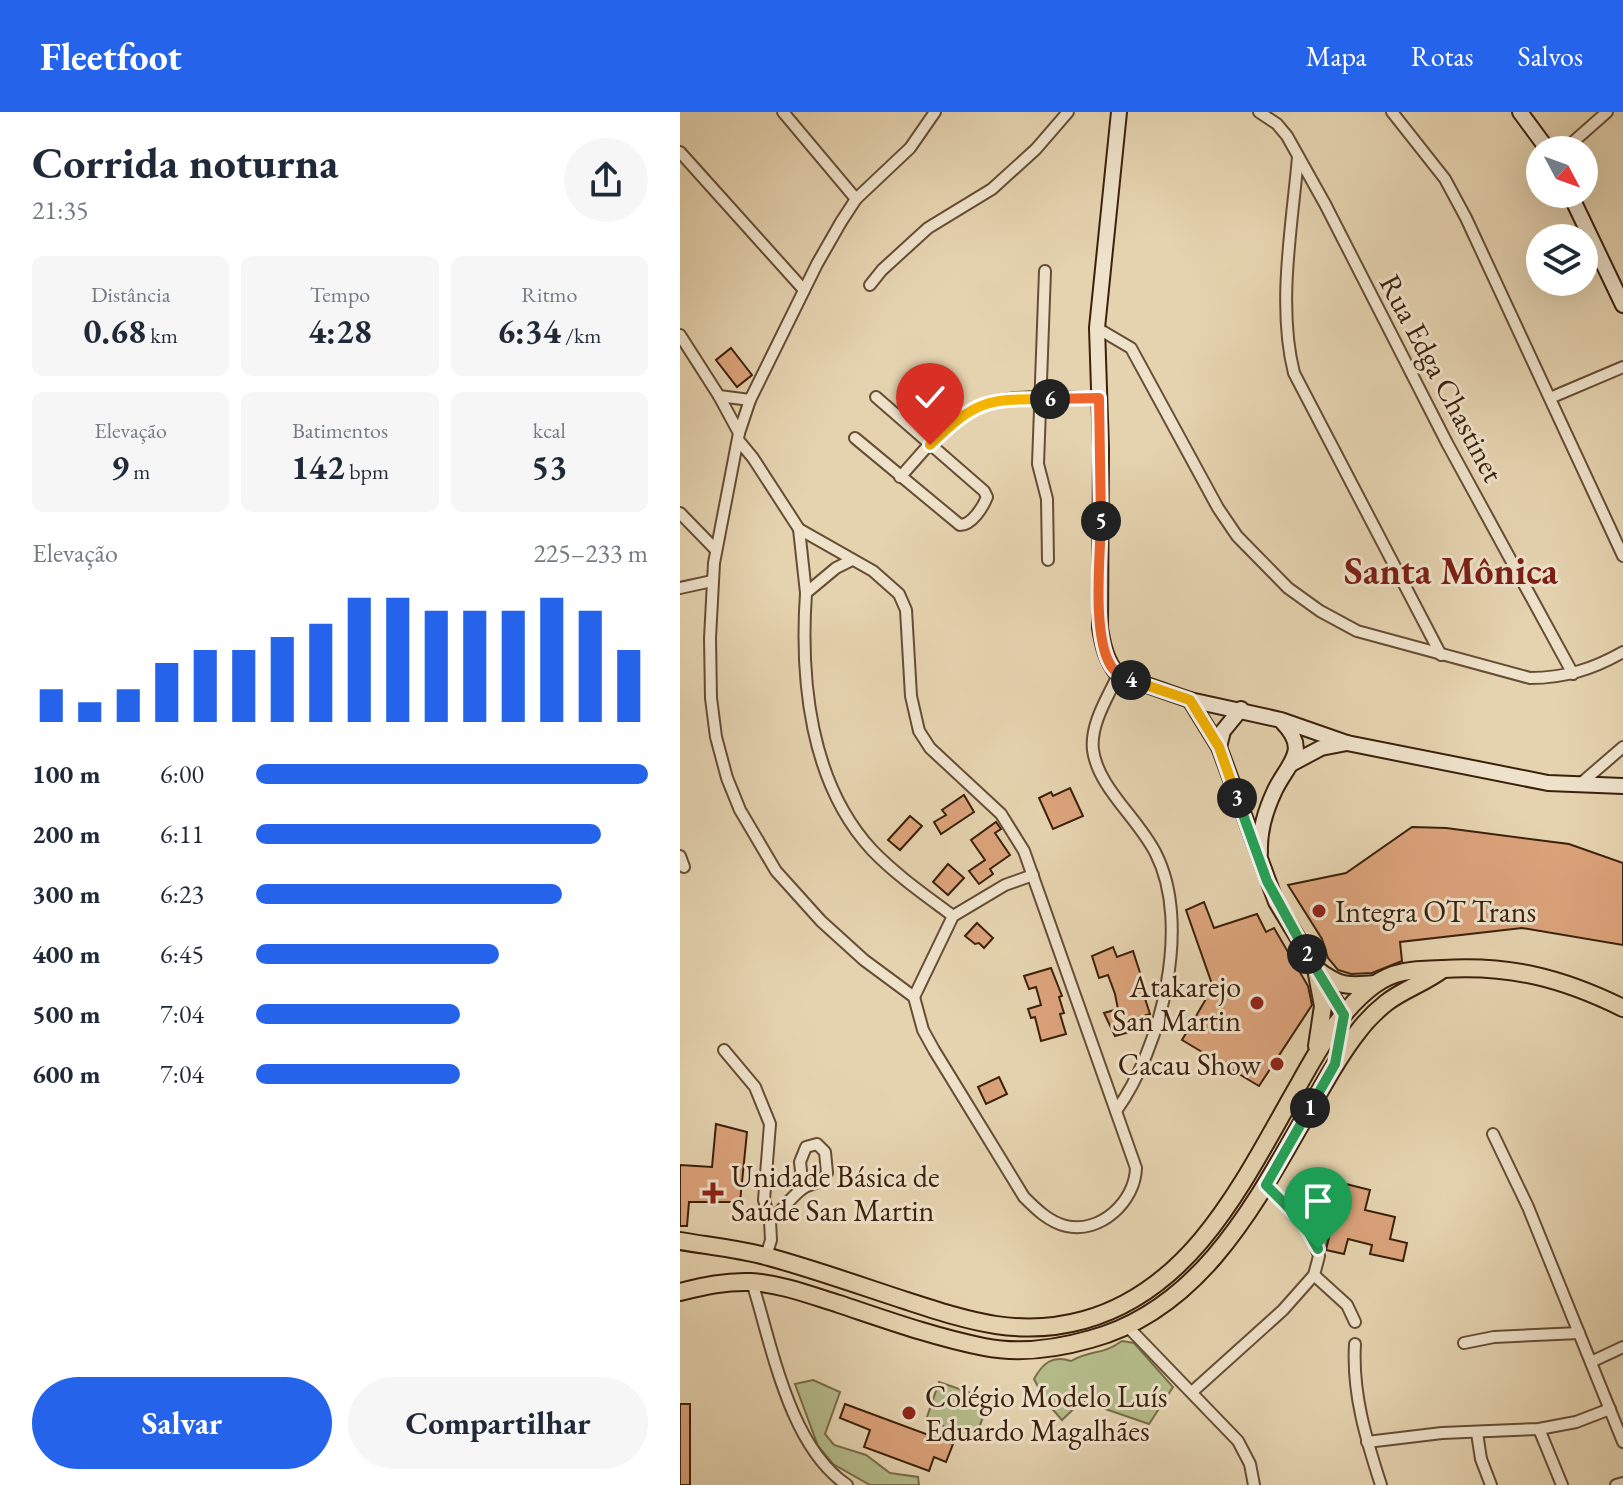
<!DOCTYPE html>
<html lang="pt">
<head>
<meta charset="utf-8">
<style>
  :root { --surface:#fff; --page:#f6f6f7; --text:#1f2937; --muted:#747a83; --accent:#2563eb }
  body { margin:0; font-family:"EB Garamond",serif; background:var(--page); color:var(--text); height:100vh; display:flex; flex-direction:column; font-size:30px; white-space:nowrap }
  * { box-sizing:border-box; margin:0 }
  p { font-size:26px; color:var(--muted) }
  .icon { flex:none; width:44px; height:44px; fill:none; stroke:currentColor; stroke-width:2; stroke-linecap:round; stroke-linejoin:round }
  .map { position:relative; flex:1; overflow:hidden }
  .drawer { display:flex; flex-direction:column; background:var(--surface); width:680px }
  .drawer>* { flex:none }
  .needle { width:52px; rotate:131deg }
  .controls { position:absolute; left:846px; top:24px; display:grid; gap:16px }
  .controls a { display:grid; place-items:center; width:72px; height:72px; border-radius:50%; background:var(--surface); box-shadow:0 8px 32px #0002; font-size:40px }
  .pin { position:absolute; display:grid; place-items:center; width:68px; height:68px; color:#fff; margin:-82px -34px; border-radius:50% 50% 50% 0; rotate:-45deg; box-shadow:0 0 8px #0007 }
  .pin .icon { rotate:45deg }
  .km { position:absolute; width:40px; height:40px; margin:-20px; border-radius:50%; background:#222; color:#fff; font-size:22px; line-height:40px; text-align:center }
  .round { display:grid; place-items:center; flex:none; width:84px; height:84px; border-radius:42px; background:var(--page) }
  .head { display:flex; align-items:center; justify-content:space-between; height:136px; padding:0 32px }
  h1 { font-size:44px; font-weight:700; line-height:60px }
  .figures { display:grid; grid-template-columns:repeat(3,1fr); gap:12px; height:136px; padding:8px 32px }
  .figures div { display:grid; align-content:center; border-radius:12px; background:var(--page); text-align:center }
  .figures b { font-size:34px; font-weight:700 }
  .figures small { font-size:22px; font-weight:400 }
  .figures p { font-size:22px }
  .chart { height:224px; padding:16px 32px }
  .chart p { display:flex; justify-content:space-between }
  .chart svg { width:100%; height:144px; margin-top:8px; stroke:var(--accent); stroke-width:6 }
  .action { display:flex; gap:16px; margin-top:auto; padding:16px 32px }
  .action a { flex:1; height:92px; border-radius:48px; background:var(--accent); color:#fff; font-size:32px; font-weight:700; line-height:92px; text-align:center }
  .action a+a { background:var(--page); color:var(--text) }
  ul { padding:0 32px; list-style:none; font-size:26px }
  li { display:grid; grid-template-columns:128px 96px 1fr; align-items:center; height:60px }
  li i { height:20px; border-radius:10px; background:var(--accent) }
  header { display:flex; align-items:center; gap:48px; box-sizing:border-box; height:112px; padding:0 40px; background:var(--accent); color:#fff }
  header strong { font-size:38px }
  nav { display:flex; gap:44px; margin-inline-start:auto; font-size:28px }
  main { display:flex; flex:1; min-height:0 }
  .map>svg:first-child { display:block }
  .green { fill:#b5bc8a; stroke:#786e4a; stroke-width:2 }
  .building { fill:#dca37b; stroke:#3b200b; stroke-width:2 }
  .lines { fill:none; stroke-linecap:round; stroke-linejoin:round }
  .street-casing { stroke:#664d34; stroke-width:14 }
  .secondary-casing { stroke:#3b200b; stroke-width:18 }
  .primary-casing { stroke:#3b200b; stroke-width:20 }
  .street { stroke:#eee2cb; stroke-width:10 }
  .secondary { stroke:#eee2cb; stroke-width:14 }
  .primary { stroke:#e5d3af; stroke-width:16 }
  .split-1-casing { stroke:#fff; stroke-width:16 }
  .split-2-casing { stroke:#fff; stroke-width:16 }
  .split-3-casing { stroke:#fff; stroke-width:16 }
  .split-4-casing { stroke:#fff; stroke-width:16 }
  .split-5-casing { stroke:#fff; stroke-width:16 }
  .split-6-casing { stroke:#fff; stroke-width:16 }
  .split-7-casing { stroke:#fff; stroke-width:16 }
  .split-1 { stroke:#22a559; stroke-width:10 }
  .split-2 { stroke:#22a559; stroke-width:10 }
  .split-3 { stroke:#22a559; stroke-width:10 }
  .split-4 { stroke:#f5b400; stroke-width:10 }
  .split-5 { stroke:#f0652b; stroke-width:10 }
  .split-6 { stroke:#f0652b; stroke-width:10 }
  .split-7 { stroke:#f5b400; stroke-width:10 }
  .poi-dot { fill:#8f2418; stroke:#eee2cb; stroke-width:3 }
  .labels { text-anchor:middle; dominant-baseline:central; stroke-width:6; stroke-linejoin:round; paint-order:stroke }
  .street-label { font-size:30px; fill:#3b200b; stroke:#eee2cb }
  .poi-label { font-size:30px; fill:#3b200b; stroke:#eee2cb; text-anchor:start }
  .district-label { font-size:38px; font-weight:bold; fill:#7a1f14; stroke:#eee2cb }
</style>
</head>
<body>
<header>
<strong>Fleetfoot</strong>
<nav><a>Mapa</a><a>Rotas</a><a>Salvos</a></nav>
</header>
<main>
<section class="drawer">
<div class="head"><div><h1>Corrida noturna</h1><p>21:35</p></div><a class="round"><svg class="icon" aria-label="share" viewBox="0 0 24 24"><path d="M12 15V3M7 8l5-5 5 5M5 13v7h14v-7"/></svg></a></div>
<div class="figures">
<div><p>Distância</p><b>0.68<small> km</small></b></div>
<div><p>Tempo</p><b>4:28</b></div>
<div><p>Ritmo</p><b>6:34<small> /km</small></b></div>
</div>
<div class="figures">
<div><p>Elevação</p><b>9<small> m</small></b></div>
<div><p>Batimentos</p><b>142<small> bpm</small></b></div>
<div><p>kcal</p><b>53</b></div>
</div>
<div class="chart"><p><span>Elevação</span>225–233 m</p>
<svg viewBox="0 0 160 44" preserveAspectRatio="none"><path d="M5 44V34M15 44V38M25 44V34M35 44V26M45 44V22M55 44V22M65 44V18M75 44V14M85 44V6M95 44V6M105 44V10M115 44V10M125 44V10M135 44V6M145 44V10M155 44V22"/></svg>
</div>
<ul>
<li><b>100 m</b>6:00<i style="width:100%"></i></li>
<li><b>200 m</b>6:11<i style="width:88%"></i></li>
<li><b>300 m</b>6:23<i style="width:78%"></i></li>
<li><b>400 m</b>6:45<i style="width:62%"></i></li>
<li><b>500 m</b>7:04<i style="width:52%"></i></li>
<li><b>600 m</b>7:04<i style="width:52%"></i></li>
</ul>
<div class="action"><a>Salvar</a><a>Compartilhar</a></div>
</section>
<div class="map">
<svg width="943" height="1373" viewBox="0 0 943 1373">
  <rect width="100%" height="100%" fill="#e5d3af"/>
  <filter id="stains"><feTurbulence type="fractalNoise" baseFrequency=".0025" numOctaves="4"/><feColorMatrix values="0 0 0 0 .2 0 0 0 0 .09 0 0 0 0 .02 0 0 0 .5 -.17"/></filter>
  <radialGradient id="worn" r=".72"><stop offset=".6" stop-color="#630" stop-opacity="0"/><stop offset="1" stop-color="#630" stop-opacity=".3"/></radialGradient>
  <g class="green">
    <polygon points="646,1077 659,1080 645,1138 636,1113"/>
    <path d="M 442,1229 L 454,1231 L 493,1275 L 469,1312 L 402,1289 L 382,1308 L 366,1290 L 354,1267 C 363,1251 372,1243 391,1249 C 412,1237 421,1244 442,1229 Z"/>
    <polygon points="133,1268 160,1280 145,1322 154,1333 186,1343 210,1361 238,1365 239,1373 190,1373 153,1352 138,1334 115,1272"/>
    <polygon points="259,1270 309,1287 296,1325 246,1308"/>
  </g>
  <g class="building">
    <polygon points="51,236 72,263 57,275 36,248"/>
    <polygon points="390,676 403,704 373,717 359,686 371,680 373,684"/>
    <polygon points="284,683 294,700 261,722 254,710 266,703 262,698"/>
    <polygon points="230,704 242,714 220,738 208,728"/>
    <polygon points="316,710 321,717 315,721 330,743 310,757 313,762 299,772 289,759 305,748 291,728"/>
    <polygon points="732,715 766,716 889,732 943,751 943,833 842,816 720,830 722,849 692,861 671,862 658,858 648,846 642,827 608,773 666,761"/>
    <polygon points="268,752 284,766 268,783 253,770"/>
    <polygon points="524,790 534,816 577,802 586,820 594,816 628,874 632,893 579,974 502,928 533,875 506,798"/>
    <polygon points="297,811 313,826 304,836 299,831 295,832 285,824"/>
    <polygon points="433,835 437,845 453,839 463,870 460,871 470,902 457,906 460,917 435,924 424,901 438,897 435,882 428,863 419,866 412,844"/>
    <polygon points="371,856 382,884 379,885 384,901 380,902 386,922 361,929 355,905 351,906 348,897 361,893 356,875 349,877 344,864"/>
    <polygon points="319,965 327,982 306,992 298,975"/>
    <polygon points="36,1012 67,1020 60,1090 9,1090 7,1114 0,1114 0,1053 32,1055"/>
    <polygon points="662,1071 690,1078 685,1098 715,1105 710,1127 727,1131 723,1149 690,1142 692,1133 668,1127 664,1142 646,1138"/>
    <rect x="0" y="1292" width="10" height="81"/>
    <polygon points="165,1292 273,1332 266,1350 254,1345 249,1359 184,1335 190,1318 160,1306"/>
  </g>
  <g class="lines">
    <g class="street-casing">
      <g id="street">
        <polyline points="103,0 176,87"/>
        <polyline points="579,0 597,12 607,24 645,92 767,331 893,562"/>
        <polyline points="712,0 765,67 786,106 943,444"/>
        <polyline points="884,38 927,0"/>
        <polyline points="0,40 124,178"/>
        <path d="M 618,45 C 612,114 597,194 614,261 L 761,543"/>
        <polyline points="365,159 358,352 367,387 368,448"/>
        <polyline points="190,173 202,158 248,116 312,77 356,37 388,0"/>
        <path d="M 417,216 L 451,236 L 538,396 L 557,424 L 608,476 L 640,499 L 677,519 L 850,566 C 885,566 913,557 943,540"/>
        <polyline points="0,223 39,284 70,288"/>
        <polyline points="39,284 59,321"/>
        <polyline points="870,286 943,255"/>
        <path d="M 175,326 L 280,413 C 292,413 303,395 307,385 L 304,379 L 196,285"/>
        <path d="M 59,329 L 73,346 L 119,417 L 193,459 L 219,482 L 226,498 L 231,584 L 239,619 L 250,636 L 321,702 L 344,739 L 456,1056 C 455,1090 420,1122 386,1114 C 369,1110 356,1097 344,1085 L 254,938 L 243,918 L 234,885 L 184,848 L 141,809 L 96,759 L 60,698 L 47,666 L 36,625 L 31,586 L 30,526 L 34,451 L 59,321 L 70,288 L 137,152 L 161,110 L 176,87 L 230,36 L 255,0"/>
        <path d="M 220,365 C 239,345 258,319 281,304 C 319,278 375,286 419,286"/>
        <polyline points="0,401 36,438"/>
        <polyline points="119,417 126,481"/>
        <path d="M 172,448 L 156,456 L 126,481 C 120,568 130,671 192,738 C 216,763 245,783 273,804"/>
        <polyline points="0,476 32,469"/>
        <polyline points="899,673 943,635"/>
        <polyline points="0,744 4,755"/>
        <polyline points="234,885 273,804 325,773 353,763"/>
        <polyline points="44,938 75,975 90,1012 84,1088 90,1109 91,1128 86,1144"/>
        <path d="M 436,999 C 481,937 512,813 476,742 C 459,707 418,676 413,638 C 410,612 428,585 438,563"/>
        <polyline points="813,1022 848,1095 943,1330"/>
        <path d="M 90,1109 C 101,1100 114,1081 125,1075 C 135,1070 140,1072 147,1061 L 145,1040 L 137,1032 L 126,1035 L 120,1050 L 123,1076"/>
        <polyline points="634,1163 667,1193 675,1210"/>
        <path d="M 72,1170 C 92,1234 109,1334 167,1373"/>
        <polyline points="448,1215 558,1329 570,1352 574,1373"/>
        <polyline points="784,1231 814,1225 899,1221"/>
        <path d="M 675,1232 C 672,1281 686,1327 701,1373"/>
        <polyline points="911,1250 943,1235"/>
        <polyline points="512,1280 603,1198 634,1163 639,1144 631,1121 617,1103 586,1073"/>
        <polyline points="859,1317 882,1373"/>
        <polyline points="797,1321 801,1347 811,1373"/>
        <polyline points="687,1330 762,1321 859,1317 896,1310 930,1297"/>
        <polyline points="936,1373 943,1371"/>
      </g>
    </g>
    <g class="secondary-casing">
      <g id="secondary">
        <path d="M 439,0 L 417,216 L 421,337 L 420,516 C 423,534 426,548 438,563 L 510,588 L 601,608 L 667,631 L 868,671 L 943,674"/>
        <polyline points="840,0 868,38"/>
        <polyline points="890,82 943,193"/>
        <polyline points="510,588 539,635 596,790 664,903"/>
        <polyline points="539,635 543,619 561,597"/>
        <polyline points="611,652 641,636 667,631"/>
        <path d="M 580,741 C 579,721 586,697 595,678 C 608,651 630,639 603,611"/>
      </g>
    </g>
    <g class="primary-casing">
      <g id="primary">
        <polyline points="636,857 643,894 637,934"/>
        <path d="M 636,857 C 658,874 667,875 695,872"/>
        <path d="M 0,1129 C 29,1134 60,1137 89,1145 C 136,1158 181,1174 227,1189 C 289,1209 339,1226 404,1208 C 515,1177 565,1066 618,974 C 638,938 660,898 694,873 C 716,857 737,858 763,857 C 831,853 882,866 943,896"/>
        <path d="M 0,1180 C 24,1174 46,1169 71,1170 C 102,1172 130,1183 159,1192 C 207,1208 254,1225 304,1235 C 339,1242 376,1237 411,1227 C 522,1197 576,1090 629,998 C 644,972 658,945 677,921 C 685,910 696,899 706,891 C 724,877 745,871 763,857"/>
      </g>
    </g>
    <use href="#street" class="street"/>
    <use href="#secondary" class="secondary"/>
    <use href="#primary" class="primary"/>
  </g>
  <g class="lines">
    <g class="split-1-casing">
      <polyline id="split-1" points="630,996 586,1073 623,1110 638,1137"/>
    </g>
    <g class="split-2-casing">
      <polyline id="split-2" points="627,842 664,903 655,952 630,996"/>
    </g>
    <g class="split-3-casing">
      <polyline id="split-3" points="557,686 587,769 627,842"/>
    </g>
    <g class="split-4-casing">
      <polyline id="split-4" points="451,568 510,588 539,635 557,686"/>
    </g>
    <g class="split-5-casing">
      <path id="split-5" d="M 421,409 C 420,445 412,524 431,554 C 436,562 442,564 451,568"/>
    </g>
    <g class="split-6-casing">
      <polyline id="split-6" points="370,287 419,286 421,409"/>
    </g>
    <g class="split-7-casing">
      <path id="split-7" d="M 250,333 C 296,288 306,287 370,287"/>
    </g>
    <use href="#split-1" class="split-1"/>
    <use href="#split-2" class="split-2"/>
    <use href="#split-3" class="split-3"/>
    <use href="#split-4" class="split-4"/>
    <use href="#split-5" class="split-5"/>
    <use href="#split-6" class="split-6"/>
    <use href="#split-7" class="split-7"/>
  </g>
  <g class="poi-dot">
    <circle cx="639" cy="799" r="8"/>
    <circle cx="577" cy="891" r="8"/>
    <circle cx="597" cy="952" r="8"/>
    <path d="M29 1069h8v8h8v8h-8v8h-8v-8h-8v-8h8z"/>
    <circle cx="229" cy="1301" r="8"/>
  </g>
  <g class="labels">
    <g class="street-label">
      <text transform="translate(762 266) rotate(62)">Rua Edga Chastinet</text>
    </g>
    <g class="poi-label">
      <text x="655" y="799">Integra OT Trans</text>
      <text x="561" y="874" text-anchor="end">Atakarejo<tspan x="561" dy="34">San Martin</tspan></text>
      <text x="581" y="952" text-anchor="end">Cacau Show</text>
      <text x="51" y="1064">Unidade Básica de<tspan x="51" dy="34">Saúde San Martin</tspan></text>
      <text x="245" y="1284">Colégio Modelo Luís<tspan x="245" dy="34">Eduardo Magalhães</tspan></text>
    </g>
    <g class="district-label">
      <text x="771" y="458">Santa Mônica</text>
    </g>
  </g>
  <rect width="100%" height="100%" filter="url(#stains)"/>
  <rect width="100%" height="100%" fill="url(#worn)"/>
</svg>
<div class="controls">
<a><svg class="needle" viewBox="-14 -14 28 28"><path d="M0-13l5 13h-10z" fill="#e53935"/><path d="M0 13l5-13h-10z" fill="#747a83"/></svg></a>
<a><svg class="icon" aria-label="layers" viewBox="0 0 24 24"><path d="M12 4l9 5-9 5-9-5zM3 14l9 5 9-5"/></svg></a>
</div>
<div class="pin" style="left:638px;top:1137px;background:#1e9e55"><svg class="icon" aria-label="arrive" viewBox="0 0 24 24"><path d="M6 21V4h12l-3 4 3 4H6"/></svg></div>
<div class="pin" style="left:250px;top:333px;background:#d93025"><svg class="icon" aria-label="check" viewBox="0 0 24 24"><path d="M5 12l5 5 9-10"/></svg></div>
<b class="km" style="left:630px;top:996px">1</b>
<b class="km" style="left:627px;top:842px">2</b>
<b class="km" style="left:557px;top:686px">3</b>
<b class="km" style="left:451px;top:568px">4</b>
<b class="km" style="left:421px;top:409px">5</b>
<b class="km" style="left:370px;top:287px">6</b>
</div>
</main>
</body>
</html>
